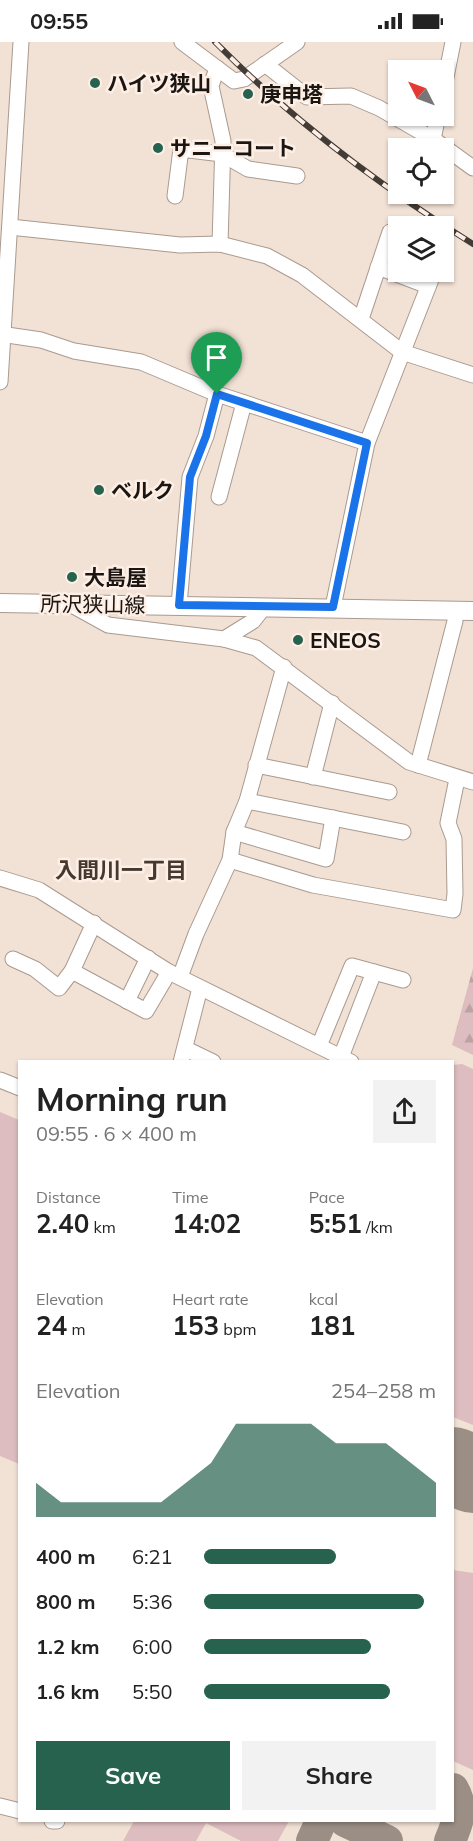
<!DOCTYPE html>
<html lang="en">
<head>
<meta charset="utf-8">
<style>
  :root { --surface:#fff; --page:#f2f2f2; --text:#222; --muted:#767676; --accent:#26624e }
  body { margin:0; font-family:Mulish,"Noto Sans JP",sans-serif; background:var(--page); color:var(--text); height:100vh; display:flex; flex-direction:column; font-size:22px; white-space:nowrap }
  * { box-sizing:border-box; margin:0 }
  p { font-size:20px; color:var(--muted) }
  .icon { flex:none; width:33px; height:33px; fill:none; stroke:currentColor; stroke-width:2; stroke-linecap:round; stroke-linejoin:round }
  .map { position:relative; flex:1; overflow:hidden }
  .drawer { position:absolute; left:18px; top:1018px; width:436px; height:762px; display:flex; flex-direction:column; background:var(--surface); border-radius:0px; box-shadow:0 2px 4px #0004 }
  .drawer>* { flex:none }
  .needle { width:39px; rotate:312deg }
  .controls { position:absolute; left:388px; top:18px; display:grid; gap:12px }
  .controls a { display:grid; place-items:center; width:66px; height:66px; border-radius:0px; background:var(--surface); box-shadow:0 2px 4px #0004; font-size:30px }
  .pin { position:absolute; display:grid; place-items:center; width:51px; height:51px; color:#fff; margin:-62px -26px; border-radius:50% 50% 50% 0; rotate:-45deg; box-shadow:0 0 6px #0007 }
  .pin .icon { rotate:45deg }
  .round { display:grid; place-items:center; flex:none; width:63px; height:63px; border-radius:0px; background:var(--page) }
  .headline { display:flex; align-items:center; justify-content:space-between; height:102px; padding:0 18px }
  h1 { font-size:33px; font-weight:700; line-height:45px }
  .metrics { display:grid; grid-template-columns:repeat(3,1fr); gap:9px; height:102px; padding:6px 18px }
  .metrics div { display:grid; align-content:center }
  .metrics b { font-size:26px; font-weight:700 }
  .metrics small { font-size:16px; font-weight:400 }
  .metrics p { font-size:16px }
  .chart { height:168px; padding:12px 18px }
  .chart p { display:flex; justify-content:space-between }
  .chart svg { width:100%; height:108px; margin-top:6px; fill:var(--accent); opacity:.7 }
  .action { display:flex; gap:12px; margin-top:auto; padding:12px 18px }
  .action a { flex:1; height:69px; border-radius:0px; background:var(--accent); color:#fff; font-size:24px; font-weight:700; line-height:69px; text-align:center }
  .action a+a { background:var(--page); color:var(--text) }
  ul { padding:0 18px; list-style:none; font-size:20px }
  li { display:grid; grid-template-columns:96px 72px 1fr; align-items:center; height:45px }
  li i { height:15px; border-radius:8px; background:var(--accent) }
  .status { display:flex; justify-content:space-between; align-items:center; height:42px; padding:0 30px; background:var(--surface); direction:ltr }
  .status svg { height:16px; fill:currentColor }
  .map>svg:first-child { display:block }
  .green { fill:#ddbdbf }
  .forest { fill:url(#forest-firs) }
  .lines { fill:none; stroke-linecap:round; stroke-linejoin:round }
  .taxiway { stroke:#9a8e85; stroke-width:32 }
  .runway { stroke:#9a8e85; stroke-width:78 }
  .minor-casing { stroke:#aa9a8f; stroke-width:17 }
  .major-casing { stroke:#aa9a8f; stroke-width:20 }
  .minor { stroke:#fff; stroke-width:15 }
  .major { stroke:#fff; stroke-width:18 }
  .rail-casing { stroke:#433b35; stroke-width:6 }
  .rail { stroke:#fdefe5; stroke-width:4; stroke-dasharray:11; stroke-linecap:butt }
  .route-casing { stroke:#fff; stroke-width:12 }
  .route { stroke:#1a73e8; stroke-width:8 }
  .poi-dot { fill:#26624e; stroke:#fdefe5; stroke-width:2 }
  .labels { text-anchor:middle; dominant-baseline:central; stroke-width:5; stroke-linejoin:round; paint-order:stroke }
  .poi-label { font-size:21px; font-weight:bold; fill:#1c1612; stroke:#fdefe5; text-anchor:start }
  .street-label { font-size:21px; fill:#1c1612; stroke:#fdefe5 }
  .neighbourhood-label { font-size:22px; font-weight:bold; fill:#45382f; stroke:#fdefe5 }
</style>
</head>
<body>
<div class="status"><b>09:55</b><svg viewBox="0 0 49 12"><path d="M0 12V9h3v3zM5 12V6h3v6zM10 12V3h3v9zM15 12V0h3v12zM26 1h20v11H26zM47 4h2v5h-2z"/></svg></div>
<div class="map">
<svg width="473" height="1799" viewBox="0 0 473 1799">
  <defs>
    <pattern id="forest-firs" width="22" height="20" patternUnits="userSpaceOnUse" patternTransform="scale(1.5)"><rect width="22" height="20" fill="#ddbdbf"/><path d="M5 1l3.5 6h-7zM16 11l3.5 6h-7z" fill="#bda2a3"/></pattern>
  </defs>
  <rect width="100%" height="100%" fill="#f2e1d5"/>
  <g class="green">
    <polygon points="462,1022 473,1027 473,1383 453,1375 453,1023"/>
    <polygon points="0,1070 19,1078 19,1422 0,1414"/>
    <polygon points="453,1528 473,1531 473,1728 453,1719"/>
    <polygon points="134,1779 289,1779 278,1799 241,1799 206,1781 196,1799 123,1799"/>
  </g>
  <polygon class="forest" points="473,926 473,1013 452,1003"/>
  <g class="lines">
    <g class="taxiway">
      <polyline points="345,1779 387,1799"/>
      <polyline points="312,1799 321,1779"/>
      <path d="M 450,1799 C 458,1780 464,1766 453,1747"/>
    </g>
    <polyline class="runway" points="453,1424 473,1432"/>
    <g class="minor-casing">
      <g id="minor">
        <polyline points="182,0 234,39 244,37 297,0"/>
        <polyline points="265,22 307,55 351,54 379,66 433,97 473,126"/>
        <polyline points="217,26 211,44 223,99 220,202"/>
        <polyline points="444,45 453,0"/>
        <polyline points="433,97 438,74"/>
        <polyline points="175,154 181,107 222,112 248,127 297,134"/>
        <polyline points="10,185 180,203 220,202 267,214 302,233 402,310 473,333"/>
        <polyline points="378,225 428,244"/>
        <polyline points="361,277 390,190"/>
        <polyline points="0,292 41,298 74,309 141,320 217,352 367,401"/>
        <polyline points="0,340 21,0"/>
        <polyline points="219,455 244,361"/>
        <polyline points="70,562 108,583 224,597 253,579 264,565"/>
        <polyline points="179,563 190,435 206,394 217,352"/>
        <polyline points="333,565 367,401 434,230"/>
        <polyline points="224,597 256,606 409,720 473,740"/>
        <polyline points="256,723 389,750"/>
        <polyline points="418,723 455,579 455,569"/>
        <polyline points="313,735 332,661"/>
        <polyline points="247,759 403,790"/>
        <polyline points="234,790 326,817 333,776"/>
        <polyline points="230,818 313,843 453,868 455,852 454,797 448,781 457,737"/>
        <polyline points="0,836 39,848 169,930 351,1020"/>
        <polyline points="13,917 35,927 59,946 72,929 94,881"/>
        <polyline points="72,929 146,969 169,930"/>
        <polyline points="180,935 196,892 230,818 234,790 247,759 284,625"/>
        <polyline points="127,959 148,916"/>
        <polyline points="319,1004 352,924 403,938"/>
        <polyline points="186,1007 213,1020"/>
        <polyline points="341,1015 374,930"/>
        <polyline points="181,1020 200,946"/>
        <polyline points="0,1038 20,1046"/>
        <polyline points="0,1764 20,1769"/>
        <polyline points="52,1779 57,1779"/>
      </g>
    </g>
    <g class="major-casing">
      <polyline id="major" points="0,561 473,569"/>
    </g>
    <use href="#minor" class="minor"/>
    <use href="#major" class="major"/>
    <g class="rail-casing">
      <path id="rail" d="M 215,0 C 292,78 380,144 473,202"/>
    </g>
    <use href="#rail" class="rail"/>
  </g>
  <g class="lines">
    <g class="route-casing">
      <polygon id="route" points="217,352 367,401 333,565 179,563 190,435 206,394"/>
    </g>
    <use href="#route" class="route"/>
  </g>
  <g class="poi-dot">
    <circle cx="95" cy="41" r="6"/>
    <circle cx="248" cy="52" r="6"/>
    <circle cx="158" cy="106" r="6"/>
    <circle cx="99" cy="448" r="6"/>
    <circle cx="72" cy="535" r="6"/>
    <circle cx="298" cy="598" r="6"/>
  </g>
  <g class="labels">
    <g class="poi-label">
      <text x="107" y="41">ハイツ狭山</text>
      <text x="260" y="52">庚申塔</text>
      <text x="170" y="106">サニーコート</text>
      <text x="111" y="448">ベルク</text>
      <text x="84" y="535">大島屋</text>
      <text x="310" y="598">ENEOS</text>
    </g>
    <g class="street-label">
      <text transform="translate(93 562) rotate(1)">所沢狭山線</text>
    </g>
    <g class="neighbourhood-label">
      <text x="121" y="828">入間川一丁目</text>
    </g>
  </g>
</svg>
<div class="controls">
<a><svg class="needle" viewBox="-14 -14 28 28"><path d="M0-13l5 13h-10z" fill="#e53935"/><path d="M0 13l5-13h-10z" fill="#767676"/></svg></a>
<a><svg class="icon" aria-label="locate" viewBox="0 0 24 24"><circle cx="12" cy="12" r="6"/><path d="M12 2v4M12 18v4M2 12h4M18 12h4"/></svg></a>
<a><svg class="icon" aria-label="layers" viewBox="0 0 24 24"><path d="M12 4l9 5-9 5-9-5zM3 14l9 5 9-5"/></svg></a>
</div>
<div class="pin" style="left:217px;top:352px;background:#1e9e55"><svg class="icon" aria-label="arrive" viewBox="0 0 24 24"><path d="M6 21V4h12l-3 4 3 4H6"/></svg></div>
<section class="drawer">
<div class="headline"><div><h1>Morning run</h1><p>09:55 · 6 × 400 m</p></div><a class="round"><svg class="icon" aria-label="share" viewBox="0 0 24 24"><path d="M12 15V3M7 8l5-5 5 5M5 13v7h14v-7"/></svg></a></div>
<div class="metrics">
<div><p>Distance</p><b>2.40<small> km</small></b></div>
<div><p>Time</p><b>14:02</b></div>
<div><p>Pace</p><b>5:51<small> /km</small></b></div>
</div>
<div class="metrics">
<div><p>Elevation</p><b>24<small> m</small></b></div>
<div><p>Heart rate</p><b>153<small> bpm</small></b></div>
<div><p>kcal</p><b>181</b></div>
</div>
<div class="chart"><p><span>Elevation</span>254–258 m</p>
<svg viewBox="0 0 160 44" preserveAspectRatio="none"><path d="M0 44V30L10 38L20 38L30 38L40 38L50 38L60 30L70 22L80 6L90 6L100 6L110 6L120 14L130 14L140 14L150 22L160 30V44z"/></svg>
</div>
<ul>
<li><b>400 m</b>6:21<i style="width:57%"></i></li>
<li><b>800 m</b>5:36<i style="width:95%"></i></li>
<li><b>1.2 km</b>6:00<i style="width:72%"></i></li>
<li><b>1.6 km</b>5:50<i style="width:80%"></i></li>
</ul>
<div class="action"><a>Save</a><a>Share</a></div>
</section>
</div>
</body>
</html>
